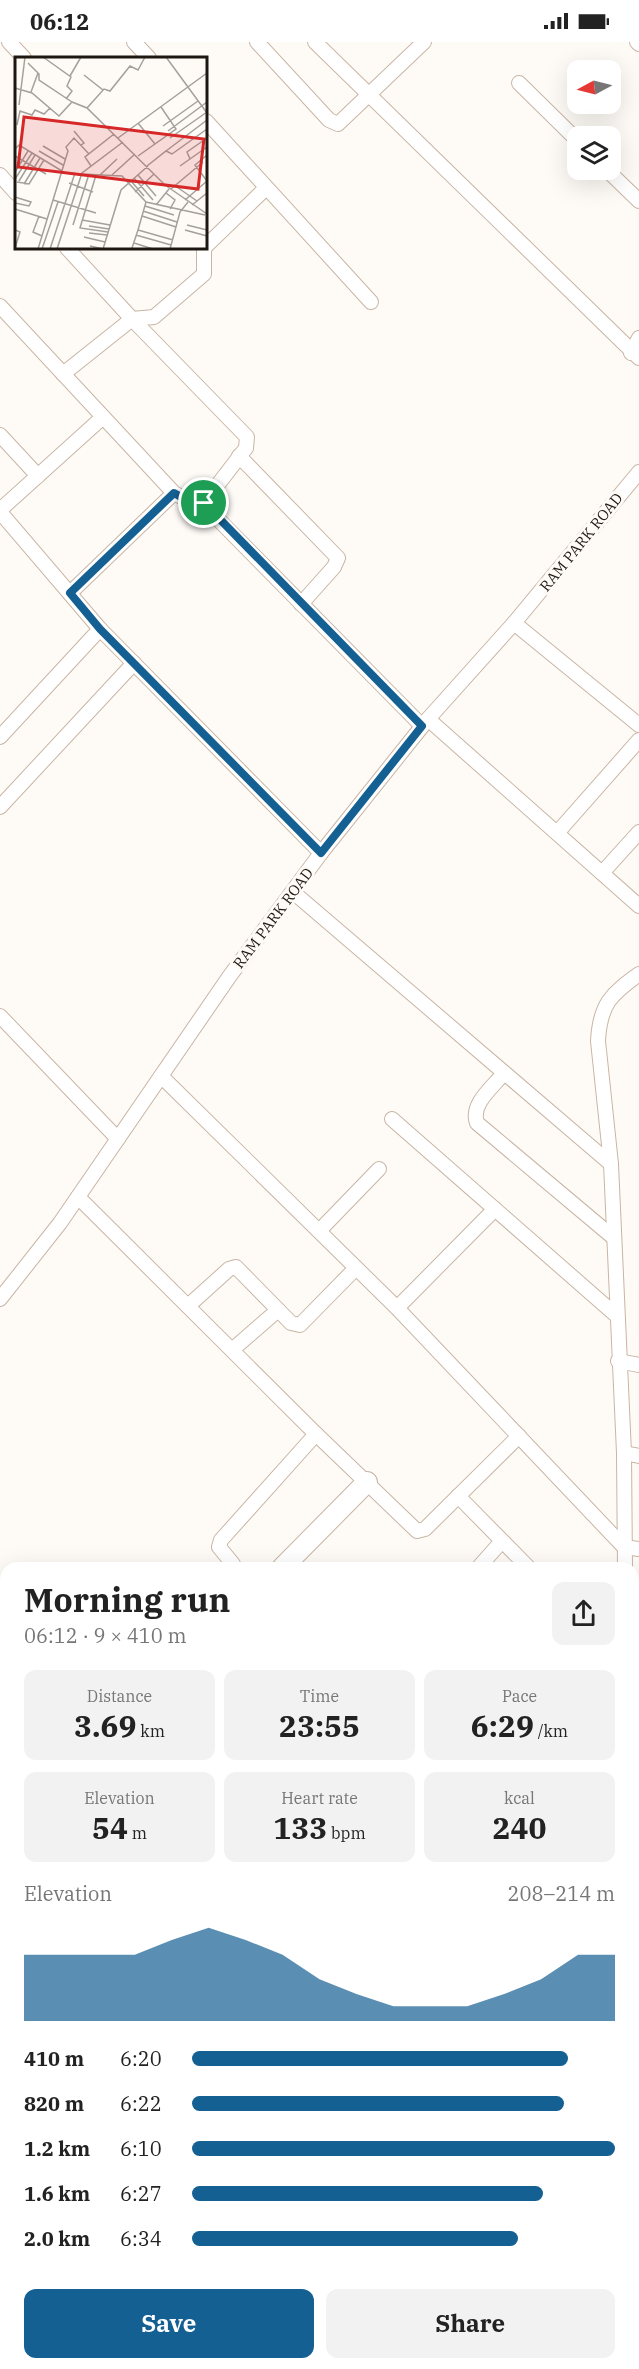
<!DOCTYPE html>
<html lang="en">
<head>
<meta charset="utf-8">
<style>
  :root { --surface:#fff; --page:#f2f2f2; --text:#222; --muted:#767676; --accent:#156093 }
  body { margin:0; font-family:"IBM Plex Serif",serif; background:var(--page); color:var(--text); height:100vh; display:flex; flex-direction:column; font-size:22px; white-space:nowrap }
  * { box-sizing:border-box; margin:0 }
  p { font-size:20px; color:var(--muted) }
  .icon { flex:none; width:33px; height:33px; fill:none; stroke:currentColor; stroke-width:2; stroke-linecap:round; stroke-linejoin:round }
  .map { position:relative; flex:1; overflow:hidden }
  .sheet { position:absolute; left:0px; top:1520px; width:639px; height:808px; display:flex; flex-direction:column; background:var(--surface); border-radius:18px 18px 0 0; box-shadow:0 6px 24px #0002 }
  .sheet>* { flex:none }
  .needle { width:39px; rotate:263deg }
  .controls { position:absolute; left:567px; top:18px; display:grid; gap:12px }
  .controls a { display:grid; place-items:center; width:54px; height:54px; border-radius:12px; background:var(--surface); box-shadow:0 6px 24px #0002; font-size:30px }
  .pin { position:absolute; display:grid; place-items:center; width:51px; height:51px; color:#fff; margin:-26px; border:3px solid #fff; border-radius:50%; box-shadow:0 2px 6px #0007 }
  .round { display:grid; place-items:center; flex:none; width:63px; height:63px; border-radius:12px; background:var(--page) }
  .overview { display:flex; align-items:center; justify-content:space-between; height:102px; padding:0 24px }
  h1 { font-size:33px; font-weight:800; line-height:45px }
  .figures { display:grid; grid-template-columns:repeat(3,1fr); gap:9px; height:102px; padding:6px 24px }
  .figures div { display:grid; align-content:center; border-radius:12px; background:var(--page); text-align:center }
  .figures b { font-size:30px; font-weight:800 }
  .figures small { font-size:16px; font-weight:400 }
  .figures p { font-size:16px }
  .chart { height:168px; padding:12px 24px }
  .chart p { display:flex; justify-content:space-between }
  .chart svg { width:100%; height:108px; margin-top:6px; fill:var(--accent); opacity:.7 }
  .button { display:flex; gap:12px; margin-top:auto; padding:12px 24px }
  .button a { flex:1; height:69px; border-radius:12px; background:var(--accent); color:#fff; font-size:24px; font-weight:800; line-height:69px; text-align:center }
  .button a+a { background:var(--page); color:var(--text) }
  ul { padding:0 24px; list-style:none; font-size:20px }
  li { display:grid; grid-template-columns:96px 72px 1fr; align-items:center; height:45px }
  li i { height:15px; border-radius:8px; background:var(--accent) }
  .status { display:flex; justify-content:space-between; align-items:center; height:42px; padding:0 30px; background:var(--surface); direction:ltr }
  .status svg { height:16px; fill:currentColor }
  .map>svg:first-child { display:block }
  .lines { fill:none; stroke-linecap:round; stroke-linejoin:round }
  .street-casing { stroke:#c8b5a4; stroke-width:16 }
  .secondary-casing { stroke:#c8b5a4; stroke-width:22 }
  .street { stroke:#fff; stroke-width:14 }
  .secondary { stroke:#fff; stroke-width:20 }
  .route-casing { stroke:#fff; stroke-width:12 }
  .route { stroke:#156093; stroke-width:8 }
  .labels { text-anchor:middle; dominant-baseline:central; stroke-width:6; stroke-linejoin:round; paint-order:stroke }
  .street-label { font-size:15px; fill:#1e1711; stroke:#fefbf7 }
  .inset-road { fill:none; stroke:#a4a09b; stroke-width:1.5 }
  .view { fill:#d62828; fill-opacity:0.15; stroke:#d62828; stroke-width:3 }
  .inset-edge { fill:none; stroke:#1e1711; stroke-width:3 }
</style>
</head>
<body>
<div class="status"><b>06:12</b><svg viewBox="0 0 49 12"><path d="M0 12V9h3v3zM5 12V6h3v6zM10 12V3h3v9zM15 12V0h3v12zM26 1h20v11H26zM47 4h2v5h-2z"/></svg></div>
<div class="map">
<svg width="639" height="2327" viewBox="0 0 639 2327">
  <rect width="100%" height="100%" fill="#fefbf7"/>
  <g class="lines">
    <g class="street-casing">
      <g id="street">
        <polyline points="9,0 24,16"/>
        <polyline points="134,0 149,16"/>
        <polyline points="257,0 329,78 338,82 424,0"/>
        <polyline points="315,0 639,316"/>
        <polyline points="637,0 639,2"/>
        <polyline points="519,41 578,99"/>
        <polyline points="206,79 371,260"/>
        <polyline points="607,128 639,159"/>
        <polyline points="0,133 16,151"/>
        <polyline points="206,204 266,146"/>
        <polyline points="67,206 132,277 247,395 246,406 203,462 422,684"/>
        <polyline points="0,264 174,451 191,460 204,461"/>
        <polyline points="631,311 639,296"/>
        <polyline points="63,332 132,277 154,275 204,232 204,206"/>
        <polyline points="0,393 38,434"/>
        <polyline points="239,414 338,516 334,525 301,562"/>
        <polyline points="0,468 103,375"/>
        <polyline points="0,470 100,587 321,811"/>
        <polyline points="70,551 174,451"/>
        <polyline points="514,581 639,683"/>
        <polyline points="428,677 639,864"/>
        <polyline points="0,695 100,587"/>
        <polyline points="0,765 134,621"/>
        <polyline points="557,791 639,698"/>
        <polyline points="602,831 639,790"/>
        <polyline points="293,850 611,1122"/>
        <polyline points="0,974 118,1097"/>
        <path d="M 504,1031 C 493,1045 470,1062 477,1081 L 614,1196"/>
        <polyline points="161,1034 397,1266 624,1505 639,1507"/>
        <polyline points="392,1077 617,1274"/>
        <polyline points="78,1155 316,1392 417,1489 425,1487 519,1394"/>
        <polyline points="319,1189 379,1127"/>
        <polyline points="0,1257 60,1181 229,935 321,811 428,677 514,581 639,430"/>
        <polyline points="188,1264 229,1227 236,1225 291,1281 300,1283 356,1226"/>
        <polyline points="397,1266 495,1167"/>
        <polyline points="232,1308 278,1268"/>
        <polyline points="618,1319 639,1323"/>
        <polyline points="624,1411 639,1414"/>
        <polyline points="458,1454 529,1526"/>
        <polyline points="233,1522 219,1505 221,1498 316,1392"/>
        <polyline points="478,1526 502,1499"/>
        <path d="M 625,1526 L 624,1411 L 611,1122 L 598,999 C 600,962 611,952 639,932"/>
        <polyline points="633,1593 639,1594"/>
        <polyline points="633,1640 639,1675"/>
        <polyline points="633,1986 639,1988"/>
        <polyline points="633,2050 639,2053"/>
        <polyline points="633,2099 639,2086"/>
        <polyline points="633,2124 639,2127"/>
        <polyline points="633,2201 639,2204"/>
        <polyline points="633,2261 639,2264"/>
        <polyline points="633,2319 639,2322"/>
        <polyline points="444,2322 455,2327"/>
        <polyline points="371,2327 374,2322"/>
        <polyline points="530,2327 532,2322"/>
      </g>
    </g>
    <g class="secondary-casing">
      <g id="secondary">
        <polyline points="282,1526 367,1440"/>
        <polyline points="633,1758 639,1758"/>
      </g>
    </g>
    <use href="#street" class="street"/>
    <use href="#secondary" class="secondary"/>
  </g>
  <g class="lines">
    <g class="route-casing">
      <polygon id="route" points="174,451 190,460 204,461 422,684 321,811 100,587 70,551"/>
    </g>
    <use href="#route" class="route"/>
  </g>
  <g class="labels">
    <g class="street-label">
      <text transform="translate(581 500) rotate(-51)">RAM PARK ROAD</text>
      <text transform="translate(273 876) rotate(-53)">RAM PARK ROAD</text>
    </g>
  </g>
  <g transform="translate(15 15)">
    <rect width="192" height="192" fill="#fefbf7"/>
    <path class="inset-road" d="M 28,0 L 56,20 L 52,29 L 57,34 L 51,42M 151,0 L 192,56M 13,6 L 24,17 L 24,23 L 57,45M 69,18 L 88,33M 55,19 L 66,0M 0,31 L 17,36 L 44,59 L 57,45 L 72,51 L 150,128 L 192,157M 16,35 L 23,16M 4,48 L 10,0M 72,51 L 89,32 L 95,34 L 115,9 L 123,13 L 130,0M 123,66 L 140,87M 2,68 L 5,54 L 17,58 L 20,53 L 29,57 L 35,51M 148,69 L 183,44M 59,74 L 69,86 L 66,88M 153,74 L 192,45M 103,81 L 192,16M 155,81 L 192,55M 28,89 L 50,102M 0,92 L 4,88 L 47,114M 24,94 L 48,108M 151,94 L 192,63M 192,98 L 180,108 L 192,124M 0,99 L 31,117M 123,99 L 161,72 L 146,50M 175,102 L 172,95 L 192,81M 76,109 L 70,100 L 99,77M 132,109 L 151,94 L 157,97 L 192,72M 165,109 L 192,90M 0,115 L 13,94M 47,116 L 107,119 L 131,145 L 190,158M 81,118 L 65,171 L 93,175M 85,118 L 102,102M 97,118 L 120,97M 123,118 L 141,139M 119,121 L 138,143M 0,122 L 17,96M 4,124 L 20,98M 116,124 L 129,139M 2,125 L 14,127 L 29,103M 54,126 L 78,135M 9,127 L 25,101M 159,128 L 182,144M 156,132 L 188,105M 120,135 L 139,117M 151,136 L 160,143 L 155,152M 0,140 L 16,145 L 14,149 L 0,146M 38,143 L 81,156M 170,143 L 192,124M 131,145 L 123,173 L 158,183M 141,148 L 154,132M 177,148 L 192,136M 130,149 L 159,158M 0,152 L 32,162M 128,154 L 162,165M 24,159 L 18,175 L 27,179M 127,159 L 161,170M 67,163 L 95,168M 58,168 L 74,117M 172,168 L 192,173M 74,169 L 94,172M 0,173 L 5,175 L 0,191M 170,173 L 192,179M 74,176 L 92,178M 121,178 L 156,188M 69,180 L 90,185M 119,186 L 138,192M 75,189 L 88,192 L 106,133 L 133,109M 117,191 L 123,173M 23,192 L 53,94 L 51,90 L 59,81 L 74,97M 27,192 L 43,145M 35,192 L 60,116M 42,192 L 67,116 L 108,85M 155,192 L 165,155 L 173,145"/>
    <path class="view" d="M 9,60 L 189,82 L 183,132 L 3,110 Z"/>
    <rect width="192" height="192" class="inset-edge"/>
  </g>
</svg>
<div class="controls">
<a><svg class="needle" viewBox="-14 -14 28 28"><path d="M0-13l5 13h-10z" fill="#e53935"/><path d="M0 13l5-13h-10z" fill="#767676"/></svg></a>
<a><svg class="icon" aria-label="layers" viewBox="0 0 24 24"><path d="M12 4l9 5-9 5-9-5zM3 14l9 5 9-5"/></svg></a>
</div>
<div class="pin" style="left:204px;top:461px;background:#1e9e55"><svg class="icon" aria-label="arrive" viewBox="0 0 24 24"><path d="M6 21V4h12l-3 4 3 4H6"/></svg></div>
<section class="sheet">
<div class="overview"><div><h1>Morning run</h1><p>06:12 · 9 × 410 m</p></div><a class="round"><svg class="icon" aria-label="share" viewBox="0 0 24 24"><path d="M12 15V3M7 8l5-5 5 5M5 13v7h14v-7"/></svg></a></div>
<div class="figures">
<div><p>Distance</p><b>3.69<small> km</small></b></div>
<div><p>Time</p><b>23:55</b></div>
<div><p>Pace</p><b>6:29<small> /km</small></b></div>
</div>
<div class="figures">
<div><p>Elevation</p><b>54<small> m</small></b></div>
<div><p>Heart rate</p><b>133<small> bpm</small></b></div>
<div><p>kcal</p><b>240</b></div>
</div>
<div class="chart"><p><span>Elevation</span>208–214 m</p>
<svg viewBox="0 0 160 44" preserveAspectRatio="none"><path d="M0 44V17L10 17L20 17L30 17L40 11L50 6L60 11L70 17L80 27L90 33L100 38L110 38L120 38L130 33L140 27L150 17L160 17V44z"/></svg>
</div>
<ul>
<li><b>410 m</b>6:20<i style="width:89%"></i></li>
<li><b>820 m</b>6:22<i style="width:88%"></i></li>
<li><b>1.2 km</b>6:10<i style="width:100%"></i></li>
<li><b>1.6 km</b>6:27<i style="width:83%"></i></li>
<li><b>2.0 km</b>6:34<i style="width:77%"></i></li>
</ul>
<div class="button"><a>Save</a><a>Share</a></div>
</section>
</div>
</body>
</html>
